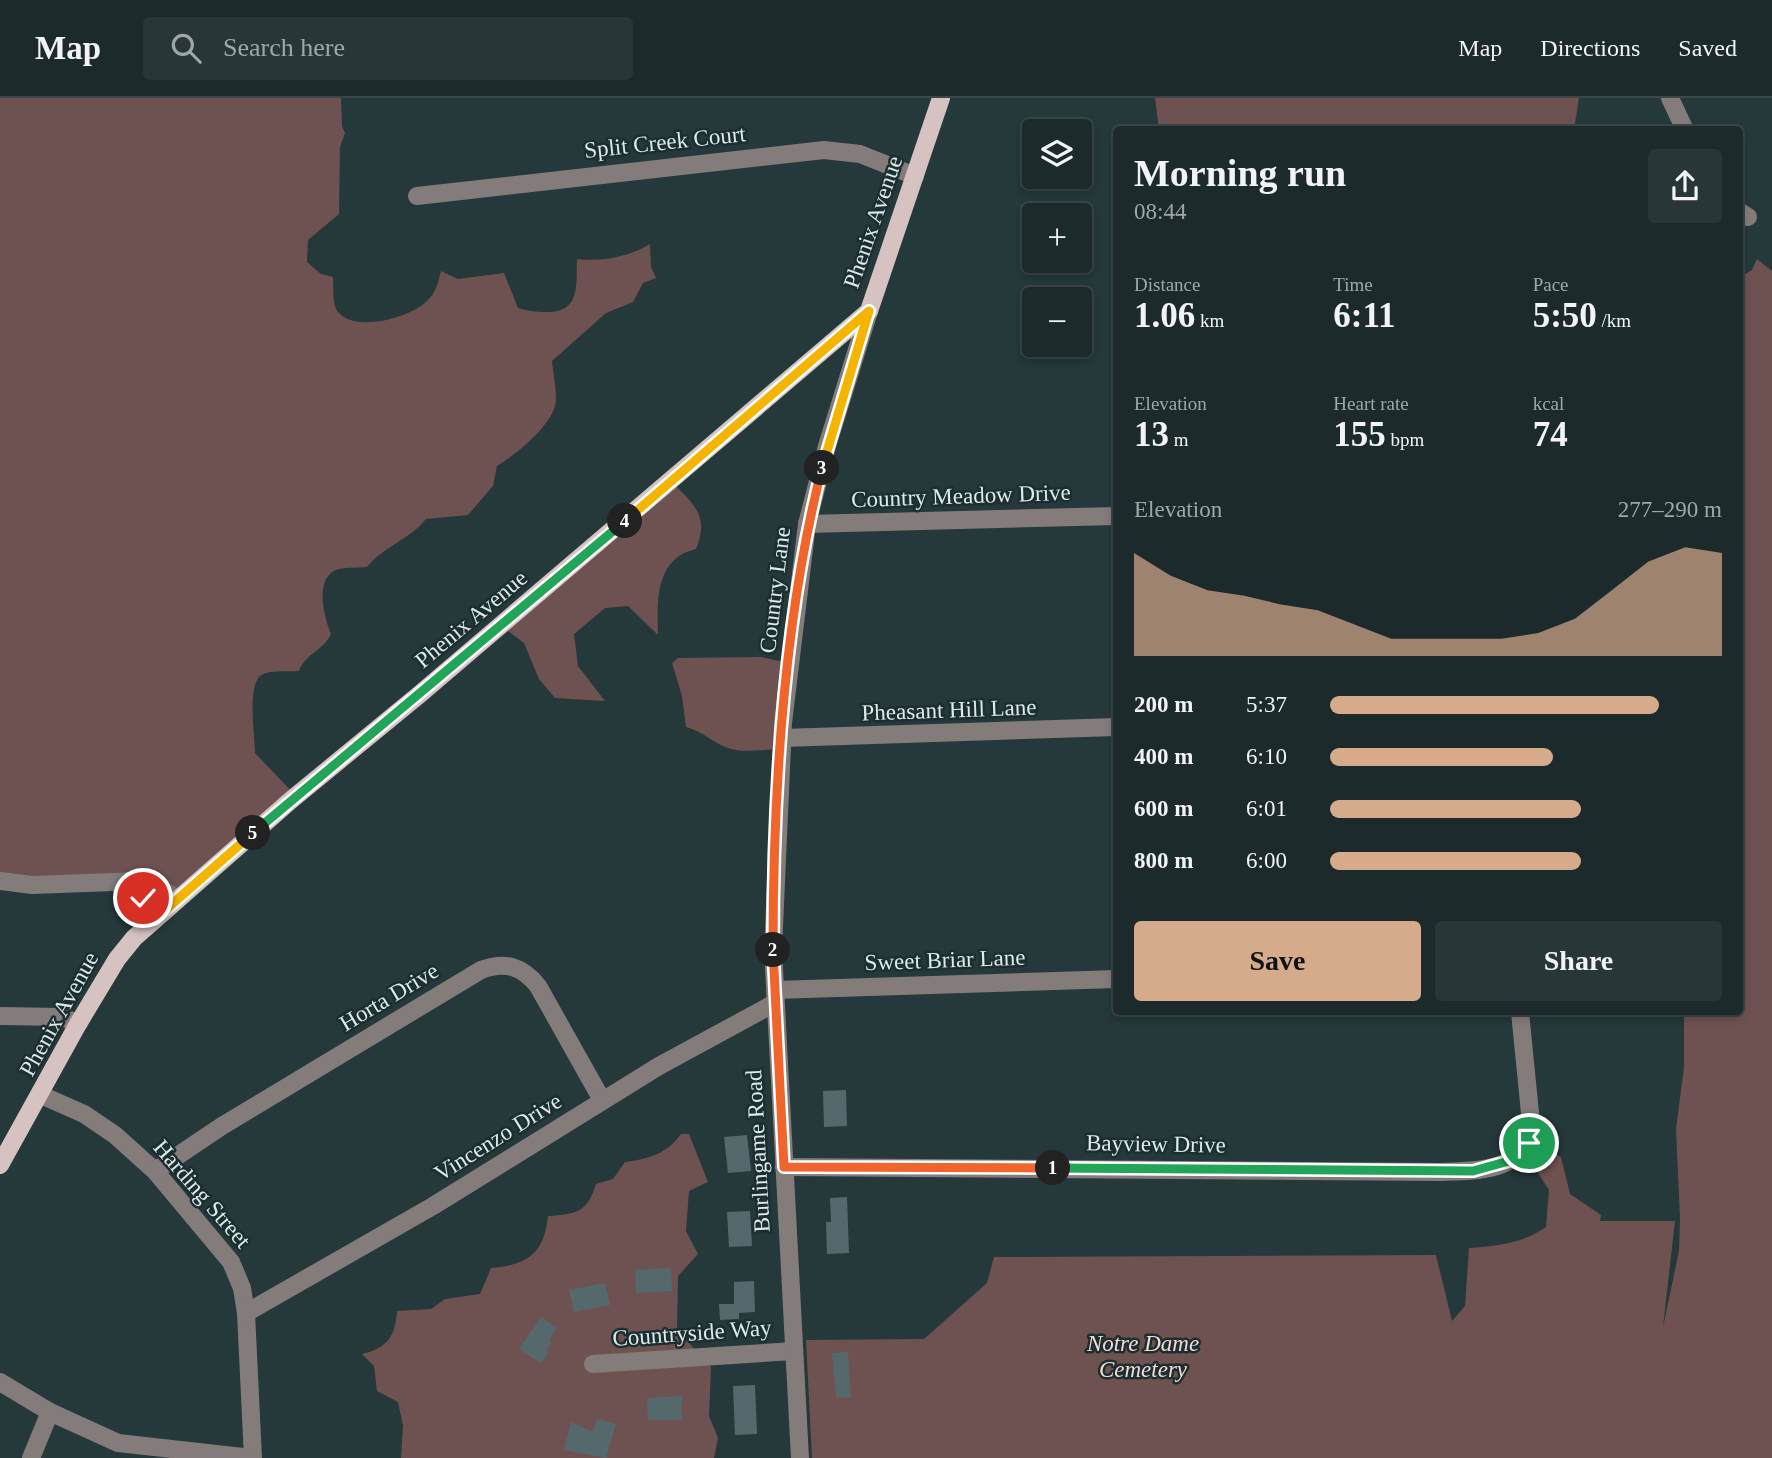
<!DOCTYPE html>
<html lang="en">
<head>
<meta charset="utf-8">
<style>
  :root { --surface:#1c2a2c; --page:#293638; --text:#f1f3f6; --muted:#a0a7a9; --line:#3a4648; --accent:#d6ab8b }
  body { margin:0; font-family:Georgia,serif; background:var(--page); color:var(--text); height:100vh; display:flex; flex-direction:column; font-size:26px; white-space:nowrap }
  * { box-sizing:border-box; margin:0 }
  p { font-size:23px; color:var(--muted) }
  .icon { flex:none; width:38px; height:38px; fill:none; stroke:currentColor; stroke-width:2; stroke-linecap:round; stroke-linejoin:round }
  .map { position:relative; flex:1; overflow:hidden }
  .drawer { position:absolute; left:1113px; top:28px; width:630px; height:889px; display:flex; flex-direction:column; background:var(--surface); border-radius:7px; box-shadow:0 4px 10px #0003,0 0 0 2px var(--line) }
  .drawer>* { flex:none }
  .buttons { position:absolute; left:1022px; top:21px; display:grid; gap:14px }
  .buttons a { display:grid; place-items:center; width:70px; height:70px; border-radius:7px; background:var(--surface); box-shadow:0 4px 10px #0003,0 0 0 2px var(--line); font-size:35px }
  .pin { position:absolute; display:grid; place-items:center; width:60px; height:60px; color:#fff; margin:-30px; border:4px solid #fff; border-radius:50%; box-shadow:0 2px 7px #0007 }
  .km { position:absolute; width:35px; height:35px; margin:-18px; border-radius:50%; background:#222; color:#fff; font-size:19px; line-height:35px; text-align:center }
  .round { display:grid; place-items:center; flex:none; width:74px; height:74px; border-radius:7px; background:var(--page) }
  .head { display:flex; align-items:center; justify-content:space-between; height:119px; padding:0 21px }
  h1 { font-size:38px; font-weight:800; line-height:52px }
  .stats { display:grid; grid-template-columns:repeat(3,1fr); gap:10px; height:119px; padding:7px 21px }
  .stats div { display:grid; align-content:center }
  .stats b { font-size:35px; font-weight:800 }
  .stats small { font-size:19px; font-weight:400 }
  .stats p { font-size:19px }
  .chart { height:196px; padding:14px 21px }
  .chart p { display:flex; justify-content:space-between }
  .chart svg { width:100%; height:126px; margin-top:7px; fill:var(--accent); opacity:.7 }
  .button { display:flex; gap:14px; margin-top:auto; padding:14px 21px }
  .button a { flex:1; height:80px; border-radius:7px; background:var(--accent); color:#111; font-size:28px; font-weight:800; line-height:80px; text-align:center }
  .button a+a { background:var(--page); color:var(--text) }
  ul { padding:0 21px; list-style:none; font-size:23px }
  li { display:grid; grid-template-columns:112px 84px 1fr; align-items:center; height:52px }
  li i { height:18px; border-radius:9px; background:var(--accent) }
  header { display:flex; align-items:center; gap:42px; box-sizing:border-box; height:98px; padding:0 35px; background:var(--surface); border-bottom:2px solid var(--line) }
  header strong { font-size:33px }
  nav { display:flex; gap:38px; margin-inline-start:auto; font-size:24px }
  .search { width:490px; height:63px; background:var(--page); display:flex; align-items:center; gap:18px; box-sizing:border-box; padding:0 24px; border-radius:7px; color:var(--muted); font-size:26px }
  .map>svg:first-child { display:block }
  .green { fill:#6e5251 }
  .building { fill:#55696c }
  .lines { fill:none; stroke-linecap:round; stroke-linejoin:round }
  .minor { stroke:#847b7b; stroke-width:18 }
  .major { stroke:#d5c2c1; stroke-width:18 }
  .split-1-casing { stroke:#fff; stroke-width:14 }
  .split-2-casing { stroke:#fff; stroke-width:14 }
  .split-3-casing { stroke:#fff; stroke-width:14 }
  .split-4-casing { stroke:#fff; stroke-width:14 }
  .split-5-casing { stroke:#fff; stroke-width:14 }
  .split-6-casing { stroke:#fff; stroke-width:14 }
  .split-1 { stroke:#22a559; stroke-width:9 }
  .split-2 { stroke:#f0652b; stroke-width:9 }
  .split-3 { stroke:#f0652b; stroke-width:9 }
  .split-4 { stroke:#f5b400; stroke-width:9 }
  .split-5 { stroke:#22a559; stroke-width:9 }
  .split-6 { stroke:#f5b400; stroke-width:9 }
  .labels { text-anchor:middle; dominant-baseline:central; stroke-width:5; stroke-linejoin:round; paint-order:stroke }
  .street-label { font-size:23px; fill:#dee9ea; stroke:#1b2e30 }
  .park-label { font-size:23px; font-style:italic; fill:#f6d8d6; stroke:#1b2e30 }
</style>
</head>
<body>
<header>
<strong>Map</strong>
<div class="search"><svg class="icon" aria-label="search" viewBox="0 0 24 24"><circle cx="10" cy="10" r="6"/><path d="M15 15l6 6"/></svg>Search here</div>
<nav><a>Map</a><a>Directions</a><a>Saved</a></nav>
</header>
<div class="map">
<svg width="1772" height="1360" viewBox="0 0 1772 1360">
  <rect width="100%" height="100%" fill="#25383a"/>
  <g class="green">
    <path d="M 0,0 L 341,0 L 342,28 L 345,35 L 340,49 L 339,116 L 308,142 L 307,164 L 321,176 L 333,179 C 334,190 331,209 340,216 C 359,234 411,219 427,203 C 436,195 438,184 441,173 L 458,181 L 504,175 L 518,210 C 530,214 539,214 551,214 C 581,212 576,184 577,161 C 601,164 629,159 650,146 L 651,169 L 656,180 L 643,185 L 633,204 L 606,215 L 552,263 C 553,276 558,296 555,308 C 549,330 515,357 497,368 L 493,388 L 468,417 L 426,421 C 410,441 383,449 367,469 C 359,470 348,469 339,471 C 313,478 324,519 331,536 C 323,553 306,555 299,573 C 288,574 269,571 260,578 C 247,590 255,637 255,655 L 295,697 L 181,798 L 153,785 L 0,787 Z"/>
    <polygon points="1155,0 1579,0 1574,31 1159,32"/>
    <path d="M 1757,161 L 1772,173 L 1772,1360 L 812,1360 L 806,1242 L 924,1241 L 987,1185 L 994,1159 L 1436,1157 L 1452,1223 L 1465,1208 L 1469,1150 C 1497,1148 1523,1145 1546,1129 L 1549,1092 L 1523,1052 L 1548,1052 L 1561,1059 L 1570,1096 L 1601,1117 L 1600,1123 L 1675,1123 L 1663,1229 L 1679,1153 L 1680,1120 L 1676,1031 L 1684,969 L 1684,914 L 1740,914 L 1740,179 L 1752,172 Z"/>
    <path d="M 671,383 C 693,406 710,417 696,451 C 655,460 657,503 658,537 L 628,508 L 605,510 L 574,536 L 578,568 L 605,603 L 555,600 L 539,581 L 524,545 L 500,527 Z"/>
    <path d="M 761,559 L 789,565 L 782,651 C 767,651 746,655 731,651 C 715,647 705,634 686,629 L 682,598 L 672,565 L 678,560 Z"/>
    <path d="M 681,1036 L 689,1036 L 708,1084 L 689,1093 L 686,1133 L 698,1156 L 678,1178 L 677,1232 L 711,1269 L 709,1318 L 718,1340 L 714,1360 L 401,1360 L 403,1327 L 398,1304 L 377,1293 L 374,1268 L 362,1256 C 388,1250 395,1238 397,1213 L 431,1211 L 445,1201 L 480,1196 L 491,1170 C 527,1167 544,1156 548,1118 C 576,1116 587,1115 596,1086 L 613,1081 L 625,1064 C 648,1061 667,1056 681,1036 Z"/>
  </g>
  <g class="building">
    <polygon points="846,992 847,1028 824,1029 823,993"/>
    <polygon points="747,1037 751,1073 728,1075 724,1039"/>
    <polygon points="847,1099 849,1155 827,1156 826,1124 831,1124 830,1100"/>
    <polygon points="750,1113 752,1148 729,1149 727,1114"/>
    <polygon points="671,1170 672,1193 636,1195 635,1172"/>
    <polygon points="754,1183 755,1214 739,1215 739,1221 720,1222 719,1206 734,1206 734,1184"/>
    <polygon points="605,1185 610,1207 574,1214 569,1192"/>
    <polygon points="541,1219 557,1230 549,1242 552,1244 546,1252 549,1254 541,1265 519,1251"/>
    <polygon points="848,1254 851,1299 836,1300 832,1255"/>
    <polygon points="755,1287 757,1336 735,1337 733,1288"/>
    <polygon points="682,1298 682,1322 648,1322 647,1300"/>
    <polygon points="597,1321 616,1326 606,1360 564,1352 571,1324 593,1334"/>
  </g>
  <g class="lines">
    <g class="minor">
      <polyline points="1670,0 1685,32"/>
      <polyline points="417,98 824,52 860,56 915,78"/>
      <polyline points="1740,114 1748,119"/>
      <polyline points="807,426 1116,418"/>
      <polyline points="783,640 1116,629"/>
      <polyline points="0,783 32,787 141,783 153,786 177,801"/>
      <polyline points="128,783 155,821"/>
      <polyline points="775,892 1116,881"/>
      <polyline points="0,918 63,919 78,926"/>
      <polyline points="41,997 84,1016 115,1037 155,1073 231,1164 242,1190 246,1215 253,1360"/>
      <path d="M 784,1069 L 1441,1074 C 1475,1073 1520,1074 1532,1035 L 1520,914"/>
      <path d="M 155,1073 L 222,1028 L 481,872 C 505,863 522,868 538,888 L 602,1002"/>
      <polyline points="246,1215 433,1108 659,968 775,905"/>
      <polyline points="593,1266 794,1253"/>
      <polyline points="0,1284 50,1314 118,1345 252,1360"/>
      <polyline points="31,1360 50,1314"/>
      <polyline points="800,1360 773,852 783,625 807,426 827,348 869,213"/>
    </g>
    <polyline class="major" points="0,1067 78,926 117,861 134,840 291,702 420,596 869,213 941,0"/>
  </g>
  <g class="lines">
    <g class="split-1-casing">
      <polyline id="split-1" points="1053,1070 1473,1073 1509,1063 1529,1045"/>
    </g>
    <g class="split-2-casing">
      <polyline id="split-2" points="773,852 784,1069 1053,1070"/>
    </g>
    <g class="split-3-casing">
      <path id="split-3" d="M 773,852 C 773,698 784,518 822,370"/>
    </g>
    <g class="split-4-casing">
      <polyline id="split-4" points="625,423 869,213 822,370"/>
    </g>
    <g class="split-5-casing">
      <polyline id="split-5" points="253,735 625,423"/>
    </g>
    <g class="split-6-casing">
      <polyline id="split-6" points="143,800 155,821 253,735"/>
    </g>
    <use href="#split-1" class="split-1"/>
    <use href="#split-2" class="split-2"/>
    <use href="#split-3" class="split-3"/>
    <use href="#split-4" class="split-4"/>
    <use href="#split-5" class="split-5"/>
    <use href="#split-6" class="split-6"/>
  </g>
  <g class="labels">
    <g class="street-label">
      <text transform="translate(665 44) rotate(-6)">Split Creek Court</text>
      <text transform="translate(873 124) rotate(-71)">Phenix Avenue</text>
      <text transform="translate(961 398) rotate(-2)">Country Meadow Drive</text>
      <text transform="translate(775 492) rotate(-83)">Country Lane</text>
      <text transform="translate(471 521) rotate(-40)">Phenix Avenue</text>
      <text transform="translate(949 612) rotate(-2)">Pheasant Hill Lane</text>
      <text transform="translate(945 862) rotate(-2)">Sweet Briar Lane</text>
      <text transform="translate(389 899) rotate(-31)">Horta Drive</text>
      <text transform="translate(59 916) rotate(-61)">Phenix Avenue</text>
      <text transform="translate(498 1039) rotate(-32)">Vincenzo Drive</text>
      <text transform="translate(1156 1046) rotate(1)">Bayview Drive</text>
      <text transform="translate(758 1053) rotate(-93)">Burlingame Road</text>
      <text transform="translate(202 1096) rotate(49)">Harding Street</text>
      <text transform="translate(692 1235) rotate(-4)">Countryside Way</text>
    </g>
    <g class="park-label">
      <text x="1143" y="1245">Notre Dame<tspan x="1143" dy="26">Cemetery</tspan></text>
    </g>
  </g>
</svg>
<div class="buttons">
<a><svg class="icon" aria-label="layers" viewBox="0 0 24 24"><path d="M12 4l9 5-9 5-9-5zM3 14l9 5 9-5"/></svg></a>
<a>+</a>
<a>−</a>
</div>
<div class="pin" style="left:1529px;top:1045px;background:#1e9e55"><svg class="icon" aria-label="arrive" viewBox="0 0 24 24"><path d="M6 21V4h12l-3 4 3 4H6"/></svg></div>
<div class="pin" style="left:143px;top:800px;background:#d93025"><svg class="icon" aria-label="check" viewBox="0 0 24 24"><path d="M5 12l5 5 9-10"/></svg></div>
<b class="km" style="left:1053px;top:1070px">1</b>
<b class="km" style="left:773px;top:852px">2</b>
<b class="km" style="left:822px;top:370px">3</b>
<b class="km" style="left:625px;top:423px">4</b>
<b class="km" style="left:253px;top:735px">5</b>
<section class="drawer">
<div class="head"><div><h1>Morning run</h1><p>08:44</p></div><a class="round"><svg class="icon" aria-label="share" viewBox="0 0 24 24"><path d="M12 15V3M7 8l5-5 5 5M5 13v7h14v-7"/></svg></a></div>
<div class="stats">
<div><p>Distance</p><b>1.06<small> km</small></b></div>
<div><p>Time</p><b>6:11</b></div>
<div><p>Pace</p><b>5:50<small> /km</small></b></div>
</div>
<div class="stats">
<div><p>Elevation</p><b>13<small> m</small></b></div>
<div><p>Heart rate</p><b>155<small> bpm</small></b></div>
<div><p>kcal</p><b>74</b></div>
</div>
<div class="chart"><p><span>Elevation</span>277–290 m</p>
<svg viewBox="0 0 160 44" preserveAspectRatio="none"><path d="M0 44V8L10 16L20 21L30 23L40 26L50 28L60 33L70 38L80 38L90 38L100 38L110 36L120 31L130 21L140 11L150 6L160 8V44z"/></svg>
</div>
<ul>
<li><b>200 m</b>5:37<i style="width:84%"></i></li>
<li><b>400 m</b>6:10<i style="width:57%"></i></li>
<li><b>600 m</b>6:01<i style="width:64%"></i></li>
<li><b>800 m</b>6:00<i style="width:64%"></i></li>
</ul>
<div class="button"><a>Save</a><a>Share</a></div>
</section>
</div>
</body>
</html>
